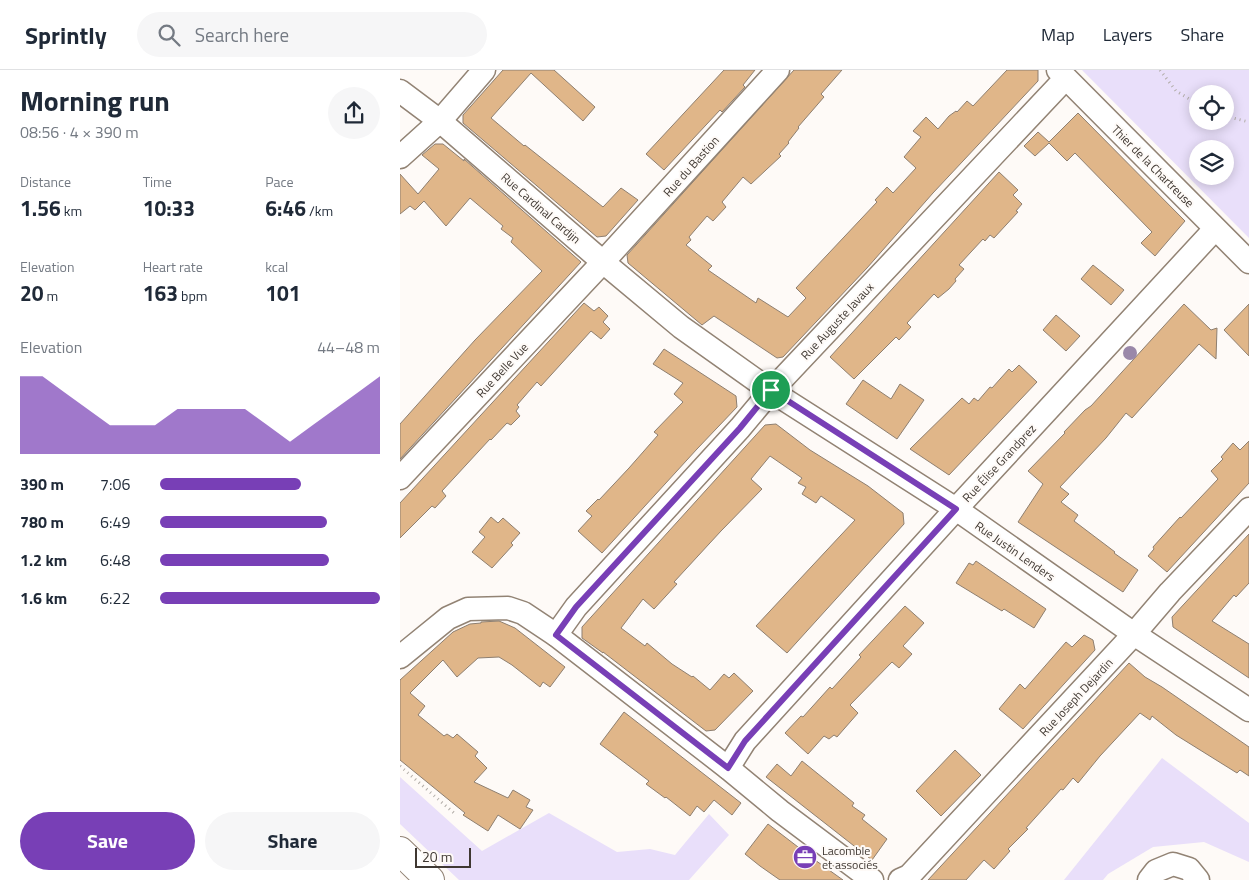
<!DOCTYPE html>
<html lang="en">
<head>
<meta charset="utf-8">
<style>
  :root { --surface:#fff; --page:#f6f6f7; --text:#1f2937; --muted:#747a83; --line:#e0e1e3; --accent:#783fb6 }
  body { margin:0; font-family:"Titillium Web",sans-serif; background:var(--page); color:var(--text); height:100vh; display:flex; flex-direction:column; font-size:19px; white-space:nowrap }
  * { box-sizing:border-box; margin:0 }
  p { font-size:16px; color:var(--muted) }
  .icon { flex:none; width:28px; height:28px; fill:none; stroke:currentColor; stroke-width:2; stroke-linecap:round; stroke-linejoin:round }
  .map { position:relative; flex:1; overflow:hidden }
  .details { display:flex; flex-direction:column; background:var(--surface); width:400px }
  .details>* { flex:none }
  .tools { position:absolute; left:789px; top:15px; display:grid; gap:10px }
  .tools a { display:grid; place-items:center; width:45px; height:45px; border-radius:50%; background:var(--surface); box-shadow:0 2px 12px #0003; font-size:25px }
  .scale { position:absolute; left:15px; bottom:12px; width:56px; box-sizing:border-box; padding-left:5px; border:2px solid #3f3832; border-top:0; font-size:14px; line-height:18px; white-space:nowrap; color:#3f3832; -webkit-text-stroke:4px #fefaf7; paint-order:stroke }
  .pin { position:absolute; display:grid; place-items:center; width:42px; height:42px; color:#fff; margin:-21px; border:2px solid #fff; border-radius:50%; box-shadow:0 1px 5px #0007 }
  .round { display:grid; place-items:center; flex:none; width:52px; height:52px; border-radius:26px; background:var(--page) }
  .summary { display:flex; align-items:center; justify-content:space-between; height:85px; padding:0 20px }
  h1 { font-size:28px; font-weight:700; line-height:38px }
  .stats { display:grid; grid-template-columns:repeat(3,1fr); gap:8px; height:85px; padding:5px 20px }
  .stats div { display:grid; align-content:center }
  .stats b { font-size:21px; font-weight:700 }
  .stats small { font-size:14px; font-weight:400 }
  .stats p { font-size:14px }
  .chart { height:140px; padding:10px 20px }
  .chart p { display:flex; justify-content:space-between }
  .chart svg { width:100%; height:90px; margin-top:5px; fill:var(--accent); opacity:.7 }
  .action { display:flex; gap:10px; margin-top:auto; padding:10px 20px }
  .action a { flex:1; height:58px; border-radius:30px; background:var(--accent); color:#fff; font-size:20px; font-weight:700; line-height:58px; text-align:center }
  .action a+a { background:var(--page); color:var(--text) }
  ul { padding:0 20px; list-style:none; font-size:16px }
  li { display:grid; grid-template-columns:80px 60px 1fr; align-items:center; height:38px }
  li i { height:12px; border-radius:6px; background:var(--accent) }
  header { display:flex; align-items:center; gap:30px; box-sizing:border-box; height:70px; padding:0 25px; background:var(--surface); border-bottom:1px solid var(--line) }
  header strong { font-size:24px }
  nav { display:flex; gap:28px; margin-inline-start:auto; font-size:18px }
  .search { width:350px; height:45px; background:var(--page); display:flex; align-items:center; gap:12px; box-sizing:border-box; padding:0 18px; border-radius:28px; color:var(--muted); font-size:19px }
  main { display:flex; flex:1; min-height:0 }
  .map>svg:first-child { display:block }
  .green { fill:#e9dffa; fill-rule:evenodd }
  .building { fill:#e0b689; stroke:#8e7f70 }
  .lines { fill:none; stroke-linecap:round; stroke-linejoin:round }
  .minor-casing { stroke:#928374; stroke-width:25 }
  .major-casing { stroke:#928374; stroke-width:30 }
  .path { stroke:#b2ada8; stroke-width:3; stroke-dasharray:1 4; stroke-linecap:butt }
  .minor { stroke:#fff; stroke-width:22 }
  .major { stroke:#fff; stroke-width:28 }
  .tree { fill:#9a88a9 }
  .route-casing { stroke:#fff; stroke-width:10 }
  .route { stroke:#783fb6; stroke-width:6 }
  .labels { text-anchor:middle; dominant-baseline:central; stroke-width:4; stroke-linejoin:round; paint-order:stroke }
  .street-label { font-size:12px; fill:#3f3832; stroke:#fefaf7 }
  .poi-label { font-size:12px; fill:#3f3832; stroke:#fefaf7; text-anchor:start }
</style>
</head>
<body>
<header>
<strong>Sprintly</strong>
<div class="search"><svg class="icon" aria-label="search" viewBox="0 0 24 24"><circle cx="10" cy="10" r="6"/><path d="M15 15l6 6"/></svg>Search here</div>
<nav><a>Map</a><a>Layers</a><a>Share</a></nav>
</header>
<main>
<section class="details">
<div class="summary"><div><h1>Morning run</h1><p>08:56 · 4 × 390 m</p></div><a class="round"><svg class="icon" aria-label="share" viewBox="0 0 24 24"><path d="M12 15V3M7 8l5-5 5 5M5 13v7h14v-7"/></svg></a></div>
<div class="stats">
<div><p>Distance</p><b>1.56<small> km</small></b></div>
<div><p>Time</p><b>10:33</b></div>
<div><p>Pace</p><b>6:46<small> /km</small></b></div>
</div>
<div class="stats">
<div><p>Elevation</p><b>20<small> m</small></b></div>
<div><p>Heart rate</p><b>163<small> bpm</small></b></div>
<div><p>kcal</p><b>101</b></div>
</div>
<div class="chart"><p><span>Elevation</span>44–48 m</p>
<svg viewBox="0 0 160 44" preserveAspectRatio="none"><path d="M0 44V6L10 6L20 14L30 22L40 30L50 30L60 30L70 22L80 22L90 22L100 22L110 30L120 38L130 30L140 22L150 14L160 6V44z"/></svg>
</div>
<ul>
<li><b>390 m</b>7:06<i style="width:64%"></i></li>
<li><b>780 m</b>6:49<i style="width:76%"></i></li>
<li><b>1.2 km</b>6:48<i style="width:77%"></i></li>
<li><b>1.6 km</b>6:22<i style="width:100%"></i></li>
</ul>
<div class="action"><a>Save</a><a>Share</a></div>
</section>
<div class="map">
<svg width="849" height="810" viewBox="0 0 849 810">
  <rect width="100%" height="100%" fill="#fefaf7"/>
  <g class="green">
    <path d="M 682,0 L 849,0 L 849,168 ZM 798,24 L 825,24 L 825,51 L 798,51 ZM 798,79 L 825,79 L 825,106 L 798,106 Z"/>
    <polygon points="762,688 849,753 849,792 804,772 753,777 708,804 703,810 664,810"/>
    <polygon points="0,707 82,781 149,743 217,782 250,779 275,785 309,744 329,765 289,810 59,810 0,754"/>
  </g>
  <g class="building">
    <polygon points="103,0 154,0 195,37 183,51 131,3 91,48 124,76 125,75 203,137 221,118 238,130 206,166 197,167 63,53 63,45"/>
    <polygon points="324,0 355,0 343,15 345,17 322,42 320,40 264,100 246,84"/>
    <polygon points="394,0 442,0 421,24 424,27 398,57 399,58 388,72 389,73 379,84 381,86 351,114 343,107 322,132 326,137 313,151 307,146 289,167 291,170 286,175 312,196 308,200 356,233 358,228 388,247 406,228 396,218 477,132 475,130 487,117 493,123 516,98 504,87 521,67 513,61 526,47 538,59 549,46 556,41 557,42 567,31 573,36 607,0 638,0 638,11 533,123 467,198 383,287 377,288 314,246 302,255 228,193 227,185"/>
    <polygon points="678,43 785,151 755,186 741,173 752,162 675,83 667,91 649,73 635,86 624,76 638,62 649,72"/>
    <polygon points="35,74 43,74 64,91 64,89 181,192 0,389 0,354 75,270 142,201 111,172 113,168 101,159 103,156 70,128 46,156 24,131 15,140 10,136 0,144 0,104 18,124 39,99 22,85"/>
    <polygon points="599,102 618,120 613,125 622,134 616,141 618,142 594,168 590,165 585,171 583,169 559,195 564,199 555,209 556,211 549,219 538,228 534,224 507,253 511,257 499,270 496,267 454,309 430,287"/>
    <polygon points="693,195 724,220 711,235 681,209"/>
    <polygon points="184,233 194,241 199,237 208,246 203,252 210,259 201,269 191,261 141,316 137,312 117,335 119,337 116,341 120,346 111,355 107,353 91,370 90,369 42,421 46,426 35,438 32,436 0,468 0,433"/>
    <polygon points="784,234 811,260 817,258 816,289 799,274 732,348 726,343 706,368 660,417 669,424 661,432 678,445 674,451 715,482 714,483 738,500 723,522 618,452 643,414 628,401 665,363 664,362 685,340 691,336"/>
    <polygon points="849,234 849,286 824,260"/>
    <polygon points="656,245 680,266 666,281 643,260"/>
    <polygon points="264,279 336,326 337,337 297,379 202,483 178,461 192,446 186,441 198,429 199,430 229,398 258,365 254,362 283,332 274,324 283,313 253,294"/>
    <polygon points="619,295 637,312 549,405 510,379 562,328 569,334 574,328 578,331 590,317 592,318 609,299 612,302"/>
    <polygon points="463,310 491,329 500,314 524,330 497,369 446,334"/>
    <polygon points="376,354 410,380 468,416 503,443 504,454 387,583 356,556 455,450 421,426 416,433 402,424 406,417 398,413 402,408 370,386 351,409 362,419 321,461 274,512 277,514 254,539 243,529 221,558 245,576 247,573 272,594 292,607 293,606 310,620 324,604 329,608 334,603 353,621 315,660 306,661 203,582 203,583 182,568 182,557 365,355"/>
    <polygon points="849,371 849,413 767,502 748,486 754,479 753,477 780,447 781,448 818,409 811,401 823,389 821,387 833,373 840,380"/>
    <polygon points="91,447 98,453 103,448 120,463 111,473 113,475 92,498 72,482 85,467 79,462"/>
    <polygon points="849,464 849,513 836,527 834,525 812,551 849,574 849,608 773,557 772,547"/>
    <polygon points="576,491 646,539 634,558 604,539 602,541 556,513 569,493 573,495"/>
    <polygon points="505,536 524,553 503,576 512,584 499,598 492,592 450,635 458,643 437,667 434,665 429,669 424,666 408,684 385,663 401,646 403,647 430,617 432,619 461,587 459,585"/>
    <polygon points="99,551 115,558 165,597 150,617 143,612 140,617 112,595 99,587 78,588 57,607 43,590 10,623 25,636 18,645 44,666 47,664 53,668 57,664 78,682 75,686 87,698 74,712 108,728 113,720 130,730 126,737 133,740 120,759 98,745 88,761 63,745 65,743 0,690 0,610 53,562 70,554 81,553 81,552"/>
    <polygon points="684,565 693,570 695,580 623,659 599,639 620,614 625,619 666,572 672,577"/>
    <polygon points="729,593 745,607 762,617 849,677 849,706 840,700 837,703 776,665 752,646 750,650 740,643 700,686 678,713 673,708 663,720 661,719 626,758 628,759 608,779 610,781 594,799 584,790 566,810 528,810"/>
    <polygon points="224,642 341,733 332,745 314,730 304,742 297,736 290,746 266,727 265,728 246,714 249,711 200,674"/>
    <polygon points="555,680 581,705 541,746 516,721"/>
    <polygon points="402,691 454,733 452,736 465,745 462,749 487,769 472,790 366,707 377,694 391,706"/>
    <polygon points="368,754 415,790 443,810 380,810 360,796 345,784"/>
  </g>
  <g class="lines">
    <g class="minor-casing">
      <g id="minor">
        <polyline points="658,0 849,192"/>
        <polyline points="0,21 40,51 203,192 281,257 371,321 556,439 734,564 849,640"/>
        <polyline points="0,87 40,51 84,0"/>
        <polyline points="0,408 203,192 378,0"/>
        <polyline points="156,565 176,537 340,358 371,321 665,9"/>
        <polyline points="0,587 48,548 68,539 108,538 123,543 156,565 328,698 380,741 472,810"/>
        <polyline points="328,698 345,671 556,439 815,159"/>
        <polyline points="500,810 509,806 734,564 770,522 849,439"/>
        <polyline points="749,810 756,801 773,794 789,799 798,810"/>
      </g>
    </g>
    <g class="major-casing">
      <polyline id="major" points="0,781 30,810"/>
    </g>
    <g class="path">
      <polyline points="760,0 776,21 798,34"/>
      <polyline points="825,46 849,52"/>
      <polyline points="0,696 54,743"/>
    </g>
    <use href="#minor" class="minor"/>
    <use href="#major" class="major"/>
  </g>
  <circle class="tree" cx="730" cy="283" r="7"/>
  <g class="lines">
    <g class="route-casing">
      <polygon id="route" points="371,320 556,439 345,671 328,698 156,565 176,537 340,358"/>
    </g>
    <use href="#route" class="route"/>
  </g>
  <defs>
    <g id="office-disc" transform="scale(1.25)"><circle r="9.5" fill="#783fb6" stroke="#fefaf7"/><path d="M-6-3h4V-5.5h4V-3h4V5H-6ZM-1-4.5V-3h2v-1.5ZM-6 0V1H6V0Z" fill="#fff"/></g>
  </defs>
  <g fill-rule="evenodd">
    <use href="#office-disc" x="405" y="787"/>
  </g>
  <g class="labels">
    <g class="street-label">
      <text transform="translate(291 96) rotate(-48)">Rue du Bastion</text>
      <text transform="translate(753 96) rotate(45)">Thier de la Chartreuse</text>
      <text transform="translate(141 138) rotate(41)">Rue Cardinal Cardijn</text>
      <text transform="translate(437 251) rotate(-47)">Rue Auguste Javaux</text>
      <text transform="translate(102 300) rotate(-47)">Rue Belle Vue</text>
      <text transform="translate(599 393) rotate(-47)">Rue Élise Grandprez</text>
      <text transform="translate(615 481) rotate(35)">Rue Justin Lenders</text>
      <text transform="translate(676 627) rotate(-47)">Rue Joseph Dejardin</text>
    </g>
    <g class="poi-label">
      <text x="422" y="780">Lacomble<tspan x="422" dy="14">et associés</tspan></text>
    </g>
  </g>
</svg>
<div class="tools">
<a><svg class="icon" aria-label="locate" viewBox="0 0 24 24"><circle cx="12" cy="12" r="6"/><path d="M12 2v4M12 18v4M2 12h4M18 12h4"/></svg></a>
<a><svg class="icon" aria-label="layers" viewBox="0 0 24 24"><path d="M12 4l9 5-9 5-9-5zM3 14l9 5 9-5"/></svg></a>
</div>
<div class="scale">20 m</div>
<div class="pin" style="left:371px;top:320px;background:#1e9e55"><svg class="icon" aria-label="arrive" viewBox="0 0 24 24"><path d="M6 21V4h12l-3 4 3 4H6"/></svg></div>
</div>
</main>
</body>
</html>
